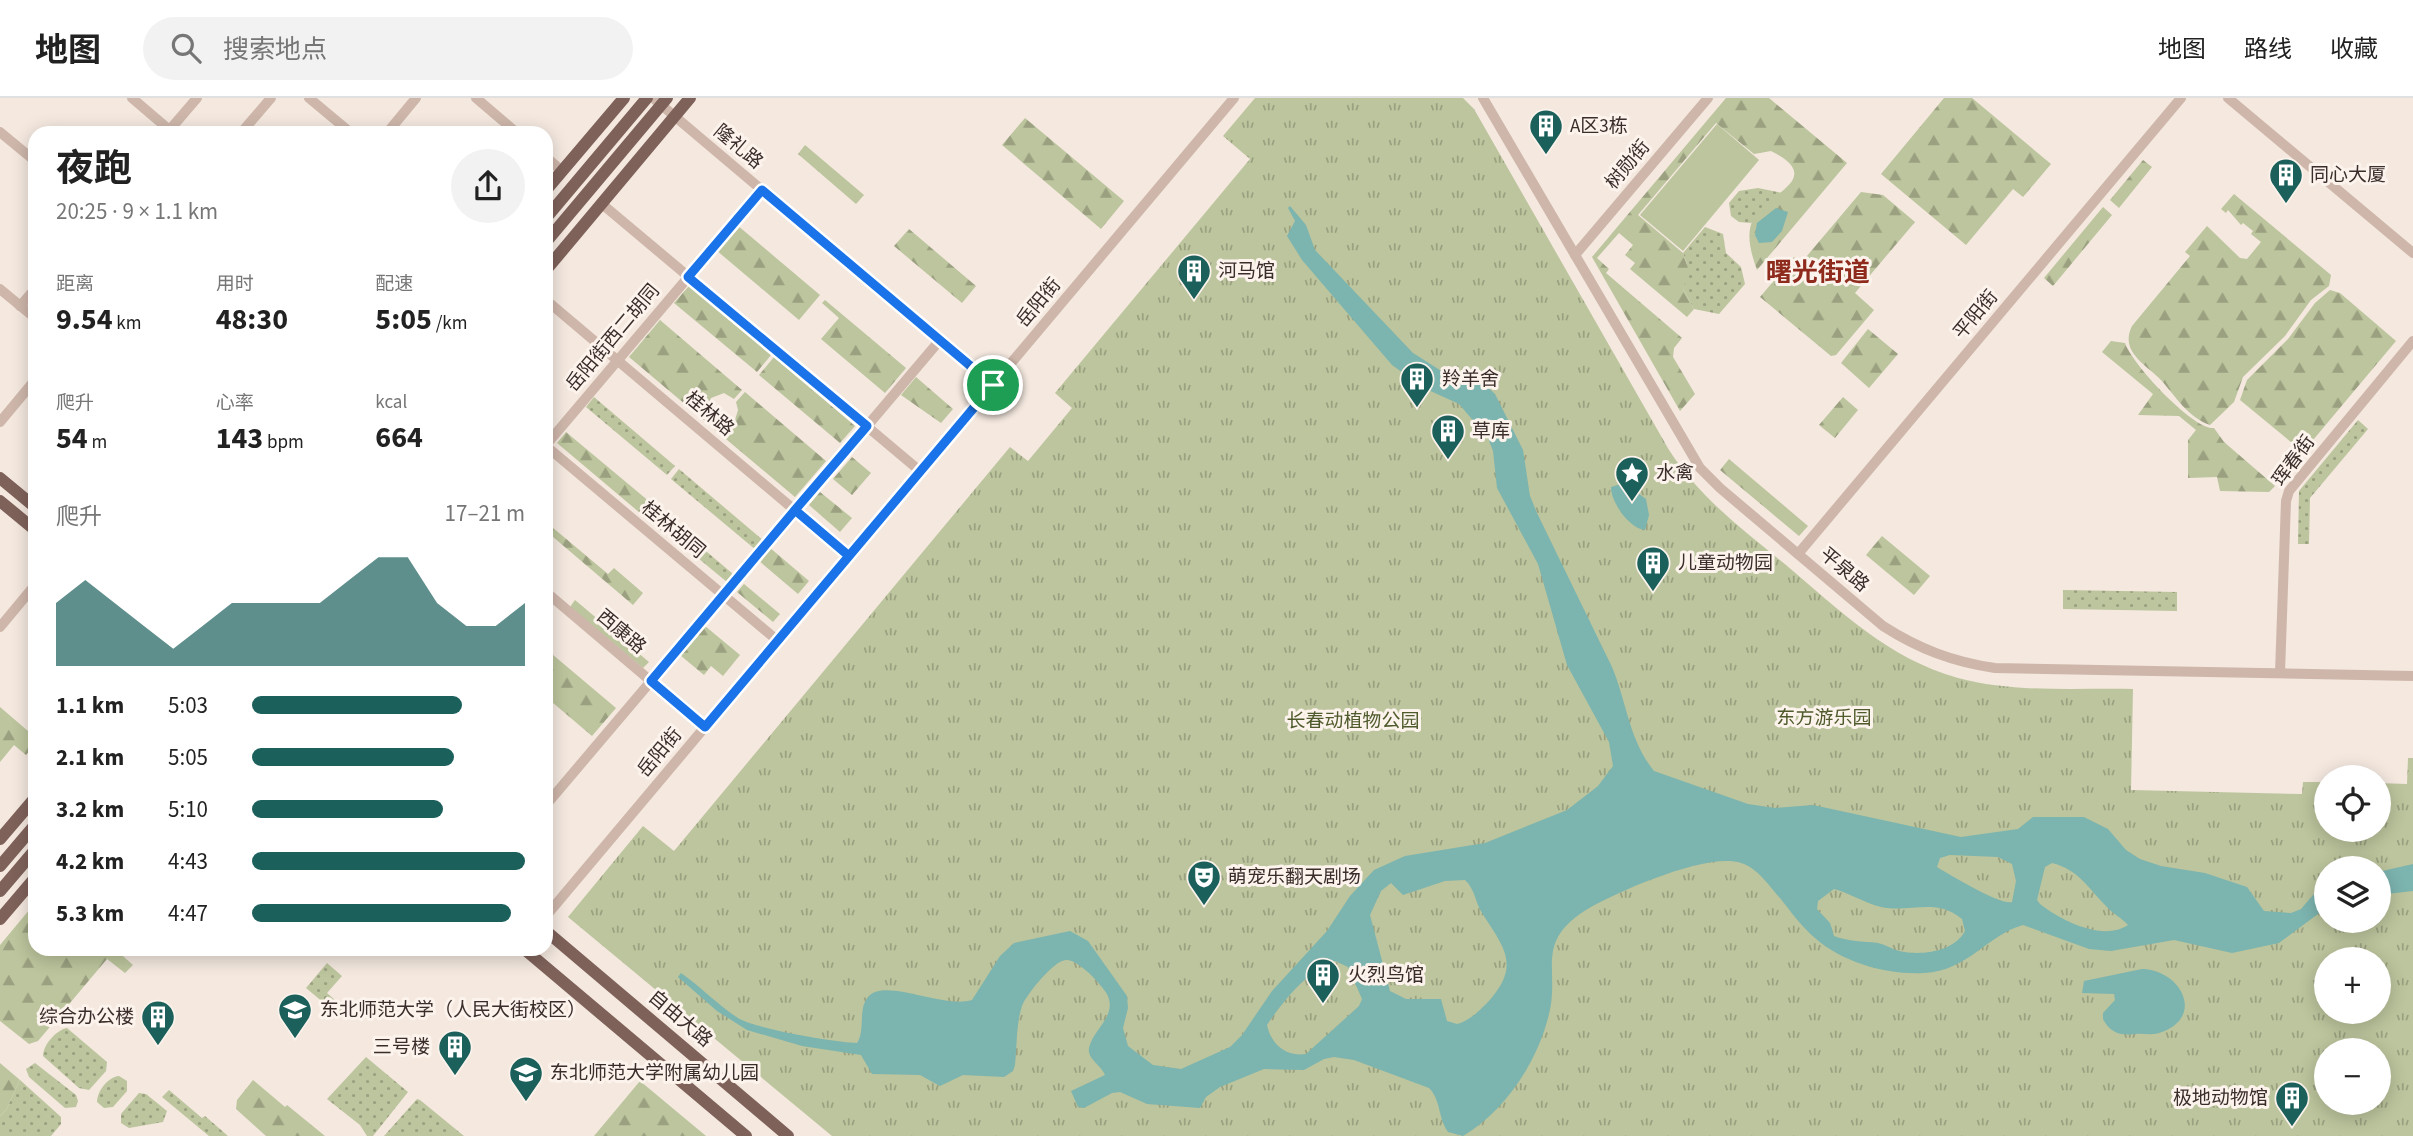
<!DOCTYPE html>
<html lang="zh">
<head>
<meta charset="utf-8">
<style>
  :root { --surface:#fff; --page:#f2f2f2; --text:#222; --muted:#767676; --line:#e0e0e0; --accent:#1c605c }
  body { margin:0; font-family:"Source Sans 3","Noto Sans SC",sans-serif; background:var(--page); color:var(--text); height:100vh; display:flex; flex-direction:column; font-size:26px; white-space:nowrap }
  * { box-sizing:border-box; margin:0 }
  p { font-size:23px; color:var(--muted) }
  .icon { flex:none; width:38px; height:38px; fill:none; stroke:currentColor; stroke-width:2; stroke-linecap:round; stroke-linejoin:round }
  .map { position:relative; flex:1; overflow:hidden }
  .sheet { position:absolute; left:28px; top:28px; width:525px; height:830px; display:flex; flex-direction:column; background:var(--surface); border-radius:21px; box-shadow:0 4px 18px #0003 }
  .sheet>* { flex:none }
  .tools { position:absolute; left:2314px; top:667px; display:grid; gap:14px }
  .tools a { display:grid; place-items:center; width:77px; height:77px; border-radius:50%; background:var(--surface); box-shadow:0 4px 18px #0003; font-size:35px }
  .pin { position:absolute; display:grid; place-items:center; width:60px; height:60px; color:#fff; margin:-30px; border:4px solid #fff; border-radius:50%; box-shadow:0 2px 7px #0007 }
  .round { display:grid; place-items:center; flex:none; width:74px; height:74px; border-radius:37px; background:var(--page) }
  .summary { display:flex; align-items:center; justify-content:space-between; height:119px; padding:0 28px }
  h1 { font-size:38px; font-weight:700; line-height:52px }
  .stats { display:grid; grid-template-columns:repeat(3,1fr); gap:10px; height:119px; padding:7px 28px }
  .stats div { display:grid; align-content:center }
  .stats b { font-size:30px; font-weight:700 }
  .stats small { font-size:19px; font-weight:400 }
  .stats p { font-size:19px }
  .chart { height:196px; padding:14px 28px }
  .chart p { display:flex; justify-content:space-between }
  .chart svg { width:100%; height:126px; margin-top:7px; fill:var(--accent); opacity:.7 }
  ul { padding:0 28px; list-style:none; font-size:23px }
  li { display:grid; grid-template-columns:112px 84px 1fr; align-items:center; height:52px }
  li i { height:18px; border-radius:9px; background:var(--accent) }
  header { display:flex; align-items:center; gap:42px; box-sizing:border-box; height:98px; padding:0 35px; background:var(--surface); border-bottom:2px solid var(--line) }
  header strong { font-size:33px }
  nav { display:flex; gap:38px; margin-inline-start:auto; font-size:24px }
  .search { width:490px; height:63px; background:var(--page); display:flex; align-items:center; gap:18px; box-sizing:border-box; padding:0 24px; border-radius:38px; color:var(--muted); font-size:26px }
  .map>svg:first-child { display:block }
  .grass { fill:url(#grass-dots) }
  .forest { fill:url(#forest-firs) }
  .park { fill:url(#park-tufts); fill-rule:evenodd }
  .garden { fill:#bcc59d }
  .water { fill:#7cb4af; fill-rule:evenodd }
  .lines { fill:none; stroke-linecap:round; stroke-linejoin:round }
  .minor { stroke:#ceb6aa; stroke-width:10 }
  .major { stroke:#7e625a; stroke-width:12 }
  .route-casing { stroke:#fff; stroke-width:14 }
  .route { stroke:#1a73e8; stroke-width:9 }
  .labels { text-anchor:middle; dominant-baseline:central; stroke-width:6; stroke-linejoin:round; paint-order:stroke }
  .poi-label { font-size:19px; fill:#3b2d2a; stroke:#fbf3ec; text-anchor:start }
  .street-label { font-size:19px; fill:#3b2d2a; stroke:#fbf3ec }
  .park-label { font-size:19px; fill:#4f5b2c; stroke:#fbf3ec }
  .district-label { font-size:26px; font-weight:bold; fill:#8f2b1d; stroke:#fbf3ec }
</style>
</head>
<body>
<header>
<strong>地图</strong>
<div class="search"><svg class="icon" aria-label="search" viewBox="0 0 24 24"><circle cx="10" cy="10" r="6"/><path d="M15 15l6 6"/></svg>搜索地点</div>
<nav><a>地图</a><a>路线</a><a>收藏</a></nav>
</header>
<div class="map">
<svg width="2413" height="1038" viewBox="0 0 2413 1038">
  <defs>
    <pattern id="grass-dots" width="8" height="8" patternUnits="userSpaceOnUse" patternTransform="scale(1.75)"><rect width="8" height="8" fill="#bcc59d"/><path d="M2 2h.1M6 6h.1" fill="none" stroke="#9aa080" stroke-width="1.8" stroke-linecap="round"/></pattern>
    <pattern id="forest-firs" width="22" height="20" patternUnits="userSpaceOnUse" patternTransform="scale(1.75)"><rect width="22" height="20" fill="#bcc59d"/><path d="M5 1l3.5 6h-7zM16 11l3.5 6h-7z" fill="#9aa080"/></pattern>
    <pattern id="park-tufts" width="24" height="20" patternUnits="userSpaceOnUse" patternTransform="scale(1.75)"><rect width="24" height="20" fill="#bcc59d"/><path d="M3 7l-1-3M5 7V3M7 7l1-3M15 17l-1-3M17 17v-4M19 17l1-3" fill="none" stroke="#9aa080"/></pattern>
  </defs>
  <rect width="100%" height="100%" fill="#f4e8df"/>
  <g class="grass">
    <polygon points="1758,90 1782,95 1751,125 1739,124 1731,118 1729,105 1739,93"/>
    <polygon points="1705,129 1723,136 1726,155 1741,169 1745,186 1719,216 1694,211 1683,191 1687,166 1683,155"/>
    <polygon points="594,299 675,368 667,377 586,309"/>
    <polygon points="2358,322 2368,331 2310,400 2309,446 2298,446 2299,393"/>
    <polygon points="679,371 764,443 756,452 671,381"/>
    <polygon points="694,443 733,476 727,484 687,451"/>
    <polygon points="2063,492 2177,494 2177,513 2063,511"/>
    <polygon points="327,865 342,878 327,895 351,916 347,920 342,920 306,890"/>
    <path d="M 67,930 L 107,964 L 106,973 L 89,992 L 79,990 L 43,958 C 43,947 56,932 67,930 Z"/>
    <polygon points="366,959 408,994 373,1038 367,1038 360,1027 327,1001"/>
    <polygon points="35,965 76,997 78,1003 76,1009 65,1010 29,979 26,971"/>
    <path d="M 119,978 L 127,983 L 127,993 L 113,1009 L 104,1010 L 97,1004 C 97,993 108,979 119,978 Z"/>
    <polygon points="20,982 61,1019 61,1026 51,1038 0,1038 0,1018 6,1012"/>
    <polygon points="169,992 202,1020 205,1018 228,1038 209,1038 162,999"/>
    <polygon points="139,995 146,996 167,1013 163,1024 129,1030 121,1025 121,1016"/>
    <polygon points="417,1001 420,1002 464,1038 384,1038"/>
  </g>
  <g class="forest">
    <path d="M 1726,0 L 1769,0 L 1847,65 L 1757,172 C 1751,155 1745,136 1754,119 C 1764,97 1828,81 1771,53 L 1754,56 L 1716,25 L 1638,117 L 1683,155 L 1689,173 L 1683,191 L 1694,211 L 1687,219 L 1630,171 L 1635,165 L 1625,157 L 1633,147 L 1619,135 L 1597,160 L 1609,171 L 1606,175 L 1682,240 L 1674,250 L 1673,259 L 1695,296 L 1680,313 L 1592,159 Z"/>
    <polygon points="1944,0 1972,0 2051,66 2023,99 2013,91 1966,147 1881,76"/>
    <polygon points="1025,20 1124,103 1101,131 1002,47"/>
    <polygon points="805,47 864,97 856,106 798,56"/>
    <polygon points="2143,62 2152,69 2119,110 2110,102"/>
    <polygon points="1861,94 1883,97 1915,124 1855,195 1874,212 1836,257 1831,258 1760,199 1794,159 1801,165"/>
    <path d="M 2234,96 L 2331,177 L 2329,188 L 2311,202 L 2285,238 L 2243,279 L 2234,304 L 2210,327 C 2189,320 2175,298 2161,282 C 2147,267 2119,254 2132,228 L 2190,158 L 2185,154 L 2207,128 L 2240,160 L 2247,161 L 2261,144 L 2251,136 L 2253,133 L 2243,125 L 2241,127 L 2228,112 L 2226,115 L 2221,111 Z"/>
    <polygon points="2103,109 2112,117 2053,188 2044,180"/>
    <polygon points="737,127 820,197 799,222 716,152"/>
    <polygon points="909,131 976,188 962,205 894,148"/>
    <polygon points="689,188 771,257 757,274 674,205"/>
    <polygon points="2330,192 2340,195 2396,243 2303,354 2240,302 2247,282 2288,241 2315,205"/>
    <polygon points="825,202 906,270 885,295 821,241 839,220 822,205"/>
    <polygon points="660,222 742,292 734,301 724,295 711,300 706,314 714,325 711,328 629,259"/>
    <polygon points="1868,231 1898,256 1869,290 1841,265"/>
    <path d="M 2111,243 L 2125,245 C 2131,265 2194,333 2214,330 L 2224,344 L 2275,388 L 2269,394 L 2220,393 L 2217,379 L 2188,380 L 2188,342 L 2196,332 L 2179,318 L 2138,317 L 2153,296 L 2102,254 Z"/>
    <polygon points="774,259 855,328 840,345 759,277"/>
    <polygon points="916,279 953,311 941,325 901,297"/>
    <polygon points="745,294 826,363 795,399 714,331 735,322 738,312 736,304"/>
    <polygon points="1843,299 1858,312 1835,340 1819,327"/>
    <polygon points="566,334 675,425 665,436 557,345"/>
    <polygon points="852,359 871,375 852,397 833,381"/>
    <polygon points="1729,361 1808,428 1799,438 1720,372"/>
    <polygon points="820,394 852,420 840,434 809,407"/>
    <polygon points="546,424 608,476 614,470 643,495 633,507 546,433"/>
    <polygon points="1882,438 1930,478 1914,497 1866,457"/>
    <polygon points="769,449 809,483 798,496 758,462"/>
    <polygon points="744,486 780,516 773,524 737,494"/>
    <polygon points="575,502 649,564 643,570 570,509"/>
    <polygon points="705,528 740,557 723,578 711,568 704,577 680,557"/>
    <polygon points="546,551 616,610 592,638 546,599"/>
    <polygon points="0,609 35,639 35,647 26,657 14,647 0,664"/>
    <polygon points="35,805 35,850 115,851 133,867 125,875 107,861 38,943 29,946 0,923 0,847"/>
    <polygon points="0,965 20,982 6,1012 0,1018"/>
    <polygon points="253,982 285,1009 287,1007 325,1038 266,1038 236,1011 237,1002"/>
    <polygon points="640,983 706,1038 594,1038"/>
  </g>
  <path class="park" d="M 1255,0 L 1463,0 L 1474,11 L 1669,352 C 1699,399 1743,432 1786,467 C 1839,512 1889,561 1958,580 C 2014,595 2075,590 2133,591 L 2131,692 L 2302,696 L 2303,684 L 2326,684 L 2326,732 L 2378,732 L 2378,685 L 2407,686 L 2408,660 L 2413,660 L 2413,1038 L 832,1038 L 568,819 L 643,728 L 674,753 L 1010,349 L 1028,363 L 1072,310 L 1055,295 L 1250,61 L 1223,38 ZM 2326,770 L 2378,770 L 2378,822 L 2326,822 ZM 2326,861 L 2378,861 L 2378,914 L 2326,914 ZM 2326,952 L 2378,952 L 2378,1004 L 2326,1004 Z"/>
  <polygon class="garden" points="1717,26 1759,62 1683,153 1640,117"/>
  <g class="water">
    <path d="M 1290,108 L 1306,127 L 1315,152 L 1413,255 L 1443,274 L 1480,282 L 1495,296 L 1523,352 L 1530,398 L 1537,415 L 1612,569 C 1627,605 1629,642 1654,673 L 1748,706 L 1775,710 L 1813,707 L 1961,739 L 2018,731 L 2033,719 L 2084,719 L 2108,731 L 2126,752 L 2140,761 L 2161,768 L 2205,775 L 2247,789 L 2264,813 L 2291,815 L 2301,811 L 2326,782 L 2326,810 L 2279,845 L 2232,855 L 2174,842 L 2111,853 L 2089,851 L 2023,827 C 1987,837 1968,873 1924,875 C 1888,877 1843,865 1815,840 C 1802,829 1791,814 1780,800 C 1769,788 1758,770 1741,765 C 1708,754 1622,792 1591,809 C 1531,844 1562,871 1548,920 C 1536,966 1504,1014 1463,1038 L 1448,1034 C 1438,1020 1441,1002 1429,990 L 1354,962 L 1334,959 L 1324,961 L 1304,972 L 1264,971 L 1220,989 L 1206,999 L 1200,1010 L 1147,1006 L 1120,994 L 1112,995 L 1084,1010 L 1078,1009 L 1071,993 L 1105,977 C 1102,968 1087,961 1089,950 C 1093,931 1118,918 1107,896 C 1101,886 1078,861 1066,862 C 1054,862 1026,897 1022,908 C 1016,926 1017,948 1015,967 L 1013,973 L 1004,979 L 963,977 L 940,988 L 920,977 L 872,976 L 861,957 L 802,948 L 747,932 L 717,913 L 678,879 L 681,875 C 701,889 718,907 738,920 C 756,931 833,944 857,945 C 866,932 857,910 869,898 C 887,880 943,911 972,902 L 1000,858 L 1014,845 L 1070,833 L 1088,843 L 1127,898 L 1128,910 L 1123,930 L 1128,948 L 1153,967 L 1181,971 L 1230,949 L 1242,937 L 1272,893 L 1327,833 L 1350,798 L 1374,772 L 1405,758 L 1485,745 L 1567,712 L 1598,688 L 1613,668 L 1609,644 L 1567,567 L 1538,466 L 1497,390 L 1493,353 L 1488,340 L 1459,306 L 1424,290 L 1392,267 L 1302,162 L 1287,138 L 1295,123 L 1288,110 ZM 1950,757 L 1998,759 L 2012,766 L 2016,783 L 2012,804 C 2002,808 1950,777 1937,769 L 1940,760 ZM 2052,765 C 2078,771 2089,791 2107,809 C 2113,816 2122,820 2128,827 C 2103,844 2060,822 2040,806 L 2037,802 L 2045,769 ZM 1465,782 C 1475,791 1475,804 1482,815 C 1504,850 1522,867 1487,905 C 1478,914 1469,923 1457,926 L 1447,923 L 1441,901 L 1406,901 L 1390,893 L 1370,817 L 1381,793 L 1391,785 L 1403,797 L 1445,783 ZM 1834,791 C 1850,795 1864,805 1881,809 C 1911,815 1936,799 1962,821 L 1965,833 C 1954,854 1921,858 1899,853 C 1892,851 1886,847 1878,845 C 1862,843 1850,844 1834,838 L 1830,825 L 1817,811 L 1818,803 ZM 1335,863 L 1348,869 L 1362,901 L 1359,908 L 1306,956 C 1285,959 1271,946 1267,927 C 1285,901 1305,875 1335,863 Z"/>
    <polygon points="1776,110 1788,114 1782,133 1772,144 1759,145 1755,137 1757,125"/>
    <path d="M 1624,385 L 1646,401 L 1649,417 L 1645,432 C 1630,431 1611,405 1611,389 Z"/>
    <polygon points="2413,766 2413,793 2378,797 2378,774"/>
    <path d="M 2142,871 C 2181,872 2205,918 2162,934 C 2153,938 2144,935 2135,936 C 2121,938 2110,935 2103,921 L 2103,915 L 2115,902 L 2114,896 L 2082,895 L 2084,883 Z"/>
  </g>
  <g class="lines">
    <g class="minor">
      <polyline points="132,0 173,35"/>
      <polyline points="309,0 351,35"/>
      <polyline points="476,0 517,35"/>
      <polyline points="653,0 993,287"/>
      <path d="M 1483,0 L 1700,370 L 1720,390 L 1883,528 C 1919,551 1953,564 1995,570 L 2413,578"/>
      <polyline points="2228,0 2413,155"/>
      <polyline points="0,34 35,63"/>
      <polyline points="167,35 197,0"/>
      <polyline points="241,35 271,0"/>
      <polyline points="387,35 416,0"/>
      <polyline points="546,59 562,73"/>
      <polyline points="602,106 920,373"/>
      <polyline points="1575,157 1708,0"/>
      <polyline points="0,191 35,220"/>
      <polyline points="546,202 849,458"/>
      <polyline points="20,208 35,191"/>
      <polyline points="0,324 35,282"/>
      <polyline points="546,347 762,92"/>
      <polyline points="546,348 778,543"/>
      <polyline points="1798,456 2181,0"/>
      <polyline points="546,494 705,629"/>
      <polyline points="0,529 35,487"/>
      <polyline points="2280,575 2286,403 2289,393 2413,243"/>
      <polyline points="546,707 940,242"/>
      <polyline points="546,818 1234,0"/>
    </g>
    <g class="major">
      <polyline points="546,92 624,0"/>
      <polyline points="546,120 647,0"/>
      <polyline points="546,144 667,0"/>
      <polyline points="546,172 690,0"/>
      <polyline points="0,380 35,409"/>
      <polyline points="0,403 35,432"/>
      <polyline points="0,741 35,700"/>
      <polyline points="0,768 35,727"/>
      <polyline points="0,793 35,752"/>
      <polyline points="0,821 35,780"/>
      <polyline points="546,833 788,1038"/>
      <polyline points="523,850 746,1038"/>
    </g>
  </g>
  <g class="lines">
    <g class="route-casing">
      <polyline id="route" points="993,287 762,92 688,179 867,328 795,412 849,458 705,629 651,583 795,412 849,458 993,287"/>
    </g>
    <use href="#route" class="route"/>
  </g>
  <defs>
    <g id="building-pin" transform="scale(1.75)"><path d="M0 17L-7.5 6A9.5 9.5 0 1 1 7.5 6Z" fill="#1c605c" stroke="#fbf3ec"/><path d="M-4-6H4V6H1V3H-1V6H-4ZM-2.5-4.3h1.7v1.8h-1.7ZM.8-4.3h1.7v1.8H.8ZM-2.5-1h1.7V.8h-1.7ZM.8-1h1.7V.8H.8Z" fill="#fff"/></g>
    <g id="sight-pin" transform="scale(1.75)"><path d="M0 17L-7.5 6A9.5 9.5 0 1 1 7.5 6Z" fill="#1c605c" stroke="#fbf3ec"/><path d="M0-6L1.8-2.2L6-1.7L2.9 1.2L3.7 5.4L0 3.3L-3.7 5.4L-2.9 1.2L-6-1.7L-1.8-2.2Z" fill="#fff"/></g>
    <g id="theatre-pin" transform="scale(1.75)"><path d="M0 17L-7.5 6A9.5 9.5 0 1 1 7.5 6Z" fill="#1c605c" stroke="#fbf3ec"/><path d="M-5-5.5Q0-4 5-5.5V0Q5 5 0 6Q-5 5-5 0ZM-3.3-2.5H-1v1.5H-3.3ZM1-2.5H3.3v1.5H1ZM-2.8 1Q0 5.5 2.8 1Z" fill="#fff"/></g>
    <g id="university-pin" transform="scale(1.75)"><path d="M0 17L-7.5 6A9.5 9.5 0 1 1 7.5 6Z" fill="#1c605c" stroke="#fbf3ec"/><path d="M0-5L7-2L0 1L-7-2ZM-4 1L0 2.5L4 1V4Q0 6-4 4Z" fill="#fff"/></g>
    <g id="school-pin" transform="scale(1.75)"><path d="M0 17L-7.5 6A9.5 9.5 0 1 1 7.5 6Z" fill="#1c605c" stroke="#fbf3ec"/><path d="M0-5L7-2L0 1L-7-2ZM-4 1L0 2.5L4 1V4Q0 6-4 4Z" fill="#fff"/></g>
  </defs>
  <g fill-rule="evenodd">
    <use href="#building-pin" x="1546" y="28"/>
    <use href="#building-pin" x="2286" y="77"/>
    <use href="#building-pin" x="1194" y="173"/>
    <use href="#building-pin" x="1417" y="281"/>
    <use href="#building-pin" x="1448" y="333"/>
    <use href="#sight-pin" x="1632" y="375"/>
    <use href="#building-pin" x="1653" y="465"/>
    <use href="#theatre-pin" x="1204" y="779"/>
    <use href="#building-pin" x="1323" y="877"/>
    <use href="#university-pin" x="295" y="912"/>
    <use href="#building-pin" x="158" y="919"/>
    <use href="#building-pin" x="455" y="949"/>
    <use href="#school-pin" x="526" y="975"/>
    <use href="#building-pin" x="2292" y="1000"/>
  </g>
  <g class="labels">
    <g class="poi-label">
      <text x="1570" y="28">A区3栋</text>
      <text x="2310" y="77">同心大厦</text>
      <text x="1218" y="173">河马馆</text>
      <text x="1442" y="281">羚羊舍</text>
      <text x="1472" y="333">草库</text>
      <text x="1656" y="375">水禽</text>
      <text x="1678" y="465">儿童动物园</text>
      <text x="1228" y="779">萌宠乐翻天剧场</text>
      <text x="1348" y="877">火烈鸟馆</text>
      <text x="320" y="912">东北师范大学（人民大街校区）</text>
      <text x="134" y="919" text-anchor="end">综合办公楼</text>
      <text x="430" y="949" text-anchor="end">三号楼</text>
      <text x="550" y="975">东北师范大学附属幼儿园</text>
      <text x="2268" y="1000" text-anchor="end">极地动物馆</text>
    </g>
    <g class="street-label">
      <text transform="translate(738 49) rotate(40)">隆礼路</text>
      <text transform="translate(1628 67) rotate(-50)">树勋街</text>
      <text transform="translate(1039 205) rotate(-50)">岳阳街</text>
      <text transform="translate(1976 217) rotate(-50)">平阳街</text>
      <text transform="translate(613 240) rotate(-50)">岳阳街西二胡同</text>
      <text transform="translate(709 316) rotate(40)">桂林路</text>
      <text transform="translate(2294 363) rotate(-54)">珲春街</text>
      <text transform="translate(673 432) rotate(40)">桂林胡同</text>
      <text transform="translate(1844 472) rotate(40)">平泉路</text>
      <text transform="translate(621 534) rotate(40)">西康路</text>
      <text transform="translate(660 655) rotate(-50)">岳阳街</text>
      <text transform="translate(680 921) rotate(40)">自由大路</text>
    </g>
    <g class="park-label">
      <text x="1824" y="620">东方游乐园</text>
      <text x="1353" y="623">长春动植物公园</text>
    </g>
    <g class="district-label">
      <text x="1818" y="174">曙光街道</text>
    </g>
  </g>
</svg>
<div class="tools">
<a><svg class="icon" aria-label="locate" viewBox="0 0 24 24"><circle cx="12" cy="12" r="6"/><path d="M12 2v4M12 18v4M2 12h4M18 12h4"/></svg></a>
<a><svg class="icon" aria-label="layers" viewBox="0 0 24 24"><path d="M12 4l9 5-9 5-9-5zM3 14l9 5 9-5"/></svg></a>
<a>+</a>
<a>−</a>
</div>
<div class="pin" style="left:993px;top:287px;background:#1e9e55"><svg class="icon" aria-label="arrive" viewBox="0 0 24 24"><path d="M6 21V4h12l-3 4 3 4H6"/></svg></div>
<section class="sheet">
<div class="summary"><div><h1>夜跑</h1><p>20:25 · 9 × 1.1 km</p></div><a class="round"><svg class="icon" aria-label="share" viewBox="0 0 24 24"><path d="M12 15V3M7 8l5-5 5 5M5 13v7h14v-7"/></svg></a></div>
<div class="stats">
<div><p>距离</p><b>9.54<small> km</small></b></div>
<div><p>用时</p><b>48:30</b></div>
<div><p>配速</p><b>5:05<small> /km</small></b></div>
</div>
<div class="stats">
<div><p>爬升</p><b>54<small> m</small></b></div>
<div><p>心率</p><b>143<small> bpm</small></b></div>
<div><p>kcal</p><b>664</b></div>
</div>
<div class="chart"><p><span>爬升</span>17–21 m</p>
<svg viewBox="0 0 160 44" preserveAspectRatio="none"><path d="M0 44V22L10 14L20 22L30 30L40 38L50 30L60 22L70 22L80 22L90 22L100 14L110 6L120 6L130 22L140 30L150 30L160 22V44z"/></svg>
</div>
<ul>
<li><b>1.1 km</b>5:03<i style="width:77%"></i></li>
<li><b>2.1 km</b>5:05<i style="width:74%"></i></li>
<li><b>3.2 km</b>5:10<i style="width:70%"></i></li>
<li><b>4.2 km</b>4:43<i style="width:100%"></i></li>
<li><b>5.3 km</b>4:47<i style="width:95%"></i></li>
</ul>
</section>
</div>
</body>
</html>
